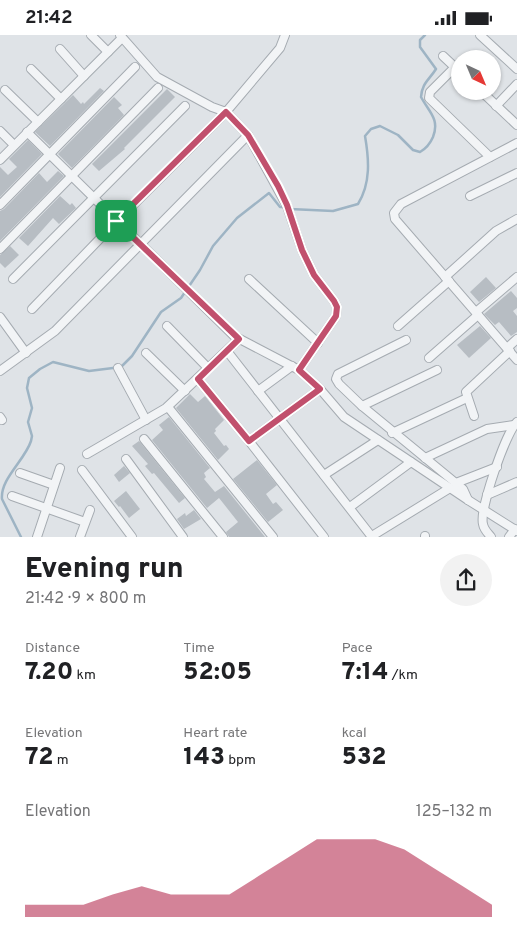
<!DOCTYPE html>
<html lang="en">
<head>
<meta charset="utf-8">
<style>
  :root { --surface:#fff; --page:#f2f2f2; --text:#202124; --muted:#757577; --accent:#c1506d }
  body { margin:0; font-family:Overpass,sans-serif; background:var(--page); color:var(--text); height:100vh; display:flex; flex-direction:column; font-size:19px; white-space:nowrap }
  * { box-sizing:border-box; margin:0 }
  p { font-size:16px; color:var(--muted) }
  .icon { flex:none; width:28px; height:28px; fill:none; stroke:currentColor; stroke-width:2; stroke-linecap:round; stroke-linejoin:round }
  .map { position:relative; height:502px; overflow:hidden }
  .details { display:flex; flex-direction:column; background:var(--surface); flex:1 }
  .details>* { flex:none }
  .needle { width:32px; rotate:136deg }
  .tools { position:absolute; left:451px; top:15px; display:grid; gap:10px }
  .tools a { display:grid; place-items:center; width:50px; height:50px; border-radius:50%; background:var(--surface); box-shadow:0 1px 4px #0004; font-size:25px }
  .pin { position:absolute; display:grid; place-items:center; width:42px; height:42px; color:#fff; margin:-21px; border-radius:10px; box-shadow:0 2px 8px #0006 }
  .round { display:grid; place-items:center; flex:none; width:52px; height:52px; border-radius:26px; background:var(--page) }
  .summary { display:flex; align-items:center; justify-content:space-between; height:85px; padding:0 25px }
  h1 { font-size:28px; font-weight:800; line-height:38px }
  .figures { display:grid; grid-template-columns:repeat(3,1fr); gap:8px; height:85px; padding:5px 25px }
  .figures div { display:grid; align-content:center }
  .figures b { font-size:25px; font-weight:800 }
  .figures small { font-size:14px; font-weight:400 }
  .figures p { font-size:14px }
  .chart { height:140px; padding:10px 25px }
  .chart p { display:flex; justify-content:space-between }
  .chart svg { width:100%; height:90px; margin-top:5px; fill:var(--accent); opacity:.7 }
  .status { display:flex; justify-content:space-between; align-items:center; height:35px; padding:0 25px; background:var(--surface); direction:ltr }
  .status svg { height:14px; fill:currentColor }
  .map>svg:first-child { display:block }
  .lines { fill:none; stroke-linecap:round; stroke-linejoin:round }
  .stream { stroke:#9eb4c4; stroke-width:2.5 }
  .building { fill:#b7bdc3 }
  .street-casing { stroke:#a5abb1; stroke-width:10 }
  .street { stroke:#f2f4f6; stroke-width:8 }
  .route-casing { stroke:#fff; stroke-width:10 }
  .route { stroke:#c1506d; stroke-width:6 }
</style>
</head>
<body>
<div class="status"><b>21:42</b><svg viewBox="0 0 49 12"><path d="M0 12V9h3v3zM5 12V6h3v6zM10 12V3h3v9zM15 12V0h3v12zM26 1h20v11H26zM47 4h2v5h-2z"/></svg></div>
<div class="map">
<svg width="517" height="502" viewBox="0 0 517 502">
  <rect width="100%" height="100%" fill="#dfe3e7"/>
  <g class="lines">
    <g class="stream">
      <path d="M 290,174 L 333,176 L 358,169 C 371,148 369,124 365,101 L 371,94 L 380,91 L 398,100 L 413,115 L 420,117 C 427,113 430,109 433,102 C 440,84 429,77 421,62 C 422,48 429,45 436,34 L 420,12 L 420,5 L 425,0"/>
      <path d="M 21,502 L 2,464 C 0,444 25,425 31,406 L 32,401 L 28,387 L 32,373 L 27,353 L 29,343 L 40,334 L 53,327 L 89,336 L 121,332 L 132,321 L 161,277 L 181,263 L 200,235 L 213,211 L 237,183 L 269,158 L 280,172 L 285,172"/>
    </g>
  </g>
  <g class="building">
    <polygon points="100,53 104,56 50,111 35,97 73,60 81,69 83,67 84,69"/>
    <polygon points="167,54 175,62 124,113 125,114 99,136 92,129"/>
    <polygon points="114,62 122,70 118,73 124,80 72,133 58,119"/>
    <polygon points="28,105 42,119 0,162 0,132 8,140 17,132 9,124"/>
    <polygon points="58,136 64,141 0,206 0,176 4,174 39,138 47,147"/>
    <polygon points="60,161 70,170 72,168 76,173 59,189 53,183 28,211 19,203"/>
    <polygon points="10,211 19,220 5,233 0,228 0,220"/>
    <polygon points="486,242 496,253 479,267 470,257"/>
    <polygon points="511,256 517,263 517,273 513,276 517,281 517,297 511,301 499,287 495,290 484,279"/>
    <polygon points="480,291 491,303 469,323 457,310"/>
    <polygon points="190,359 198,367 205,361 224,385 215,394 216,396 214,398 224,411 226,410 229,414 218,425 176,373"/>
    <polygon points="169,382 210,433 204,438 206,442 204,444 215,457 224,451 265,502 229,502 226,497 238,487 223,468 219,463 207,473 152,405 163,395 159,390"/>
    <polygon points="139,406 185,463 179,468 154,438 152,439 145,431 148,429 132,411"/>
    <polygon points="257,425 277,450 266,459 273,469 276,467 283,475 268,487 233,444"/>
    <polygon points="124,431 130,438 119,447 114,440"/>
    <polygon points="126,456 140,474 129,483 120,471 119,472 114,466"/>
    <polygon points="194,475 201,484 184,494 177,484 185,478 186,481"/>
  </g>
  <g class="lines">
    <g class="street-casing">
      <g id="street">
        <polyline points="91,0 108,17"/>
        <polyline points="120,0 157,42 212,72 226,77 248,100 287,171 302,215 314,240 334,266 337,272 336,281 299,335"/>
        <polyline points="480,0 517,34"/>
        <polyline points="60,14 84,41"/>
        <polyline points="443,21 460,37"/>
        <polyline points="455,32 430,57 429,63 490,122"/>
        <polyline points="31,34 61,64"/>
        <polyline points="5,55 38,87"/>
        <polyline points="481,56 517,90"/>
        <polyline points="496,71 517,49"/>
        <polyline points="0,96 14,110"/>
        <polyline points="27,97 234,301 299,335 320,354 344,382 468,465 517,496"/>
        <polyline points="517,108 401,169 394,178 395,184 517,325"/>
        <polyline points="0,125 122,3"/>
        <polyline points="470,161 517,138"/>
        <polyline points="0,170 135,32"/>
        <polyline points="0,214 158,53"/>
        <polyline points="445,242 496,196 517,184"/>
        <polyline points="13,244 185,71"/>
        <polyline points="249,244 318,308"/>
        <polyline points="32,274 117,186 226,77 280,13 285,0"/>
        <polyline points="476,277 517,242"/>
        <polyline points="0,282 26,318"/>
        <polyline points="167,291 208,333"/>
        <polyline points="398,291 449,246"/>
        <polyline points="406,305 338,339 336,344 339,349 362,371 463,454 468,465"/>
        <polyline points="507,313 517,304"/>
        <polyline points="227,316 372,502"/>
        <polyline points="146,318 185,356"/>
        <polyline points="429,323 478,280"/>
        <polyline points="118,333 146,385"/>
        <polyline points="0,336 55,296 248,100"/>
        <polyline points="198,344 249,406 324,502"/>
        <polyline points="258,356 292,331"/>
        <polyline points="362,371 437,335"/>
        <polyline points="168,372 273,502"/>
        <polyline points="474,381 466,357 510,316"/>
        <polyline points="0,382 2,385"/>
        <polyline points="392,398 467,363"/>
        <polyline points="144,404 223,502"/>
        <polyline points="249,406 320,354"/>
        <polyline points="87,419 166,373 239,304"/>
        <polyline points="425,423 487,394 514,390"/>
        <polyline points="126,424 183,502"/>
        <polyline points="82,435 132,502"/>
        <polyline points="20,438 54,450"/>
        <polyline points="324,440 378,405"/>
        <polyline points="456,448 497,432"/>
        <polyline points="487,460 517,447"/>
        <polyline points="12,461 85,487"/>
        <polyline points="350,472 411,427"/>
        <polyline points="372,501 450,453"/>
        <polyline points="425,501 425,502"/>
        <polyline points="37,502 60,433"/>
        <polyline points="80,502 90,475"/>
        <path d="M 491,502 C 488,498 484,495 483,489 C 479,475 506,397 517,387"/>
        <polyline points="509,502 515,494"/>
      </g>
    </g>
    <use href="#street" class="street"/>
  </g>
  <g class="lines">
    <g class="route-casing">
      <polygon id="route" points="226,77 248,100 278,151 287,170 302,215 314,240 334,266 337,272 336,281 299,335 320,354 249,406 198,344 239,304 116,186"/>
    </g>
    <use href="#route" class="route"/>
  </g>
</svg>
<div class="tools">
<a><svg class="needle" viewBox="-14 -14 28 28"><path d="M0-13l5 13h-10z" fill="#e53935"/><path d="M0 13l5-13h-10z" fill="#757577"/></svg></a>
</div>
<div class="pin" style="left:116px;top:186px;background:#1e9e55"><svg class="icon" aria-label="arrive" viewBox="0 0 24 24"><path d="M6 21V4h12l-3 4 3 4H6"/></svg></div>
</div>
<section class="details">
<div class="summary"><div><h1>Evening run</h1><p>21:42 · 9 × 800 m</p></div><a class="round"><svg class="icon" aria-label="share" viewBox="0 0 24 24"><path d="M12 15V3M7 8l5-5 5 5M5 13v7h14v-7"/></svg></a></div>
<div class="figures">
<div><p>Distance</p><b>7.20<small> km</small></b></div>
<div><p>Time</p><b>52:05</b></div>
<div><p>Pace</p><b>7:14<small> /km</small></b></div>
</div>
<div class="figures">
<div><p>Elevation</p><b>72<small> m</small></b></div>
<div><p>Heart rate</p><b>143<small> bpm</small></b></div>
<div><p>kcal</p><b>532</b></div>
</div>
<div class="chart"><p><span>Elevation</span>125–132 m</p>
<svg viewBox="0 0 160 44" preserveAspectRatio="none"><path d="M0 44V38L10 38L20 38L30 33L40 29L50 33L60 33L70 33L80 24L90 15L100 6L110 6L120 6L130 11L140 20L150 29L160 38V44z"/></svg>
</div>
</section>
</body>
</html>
